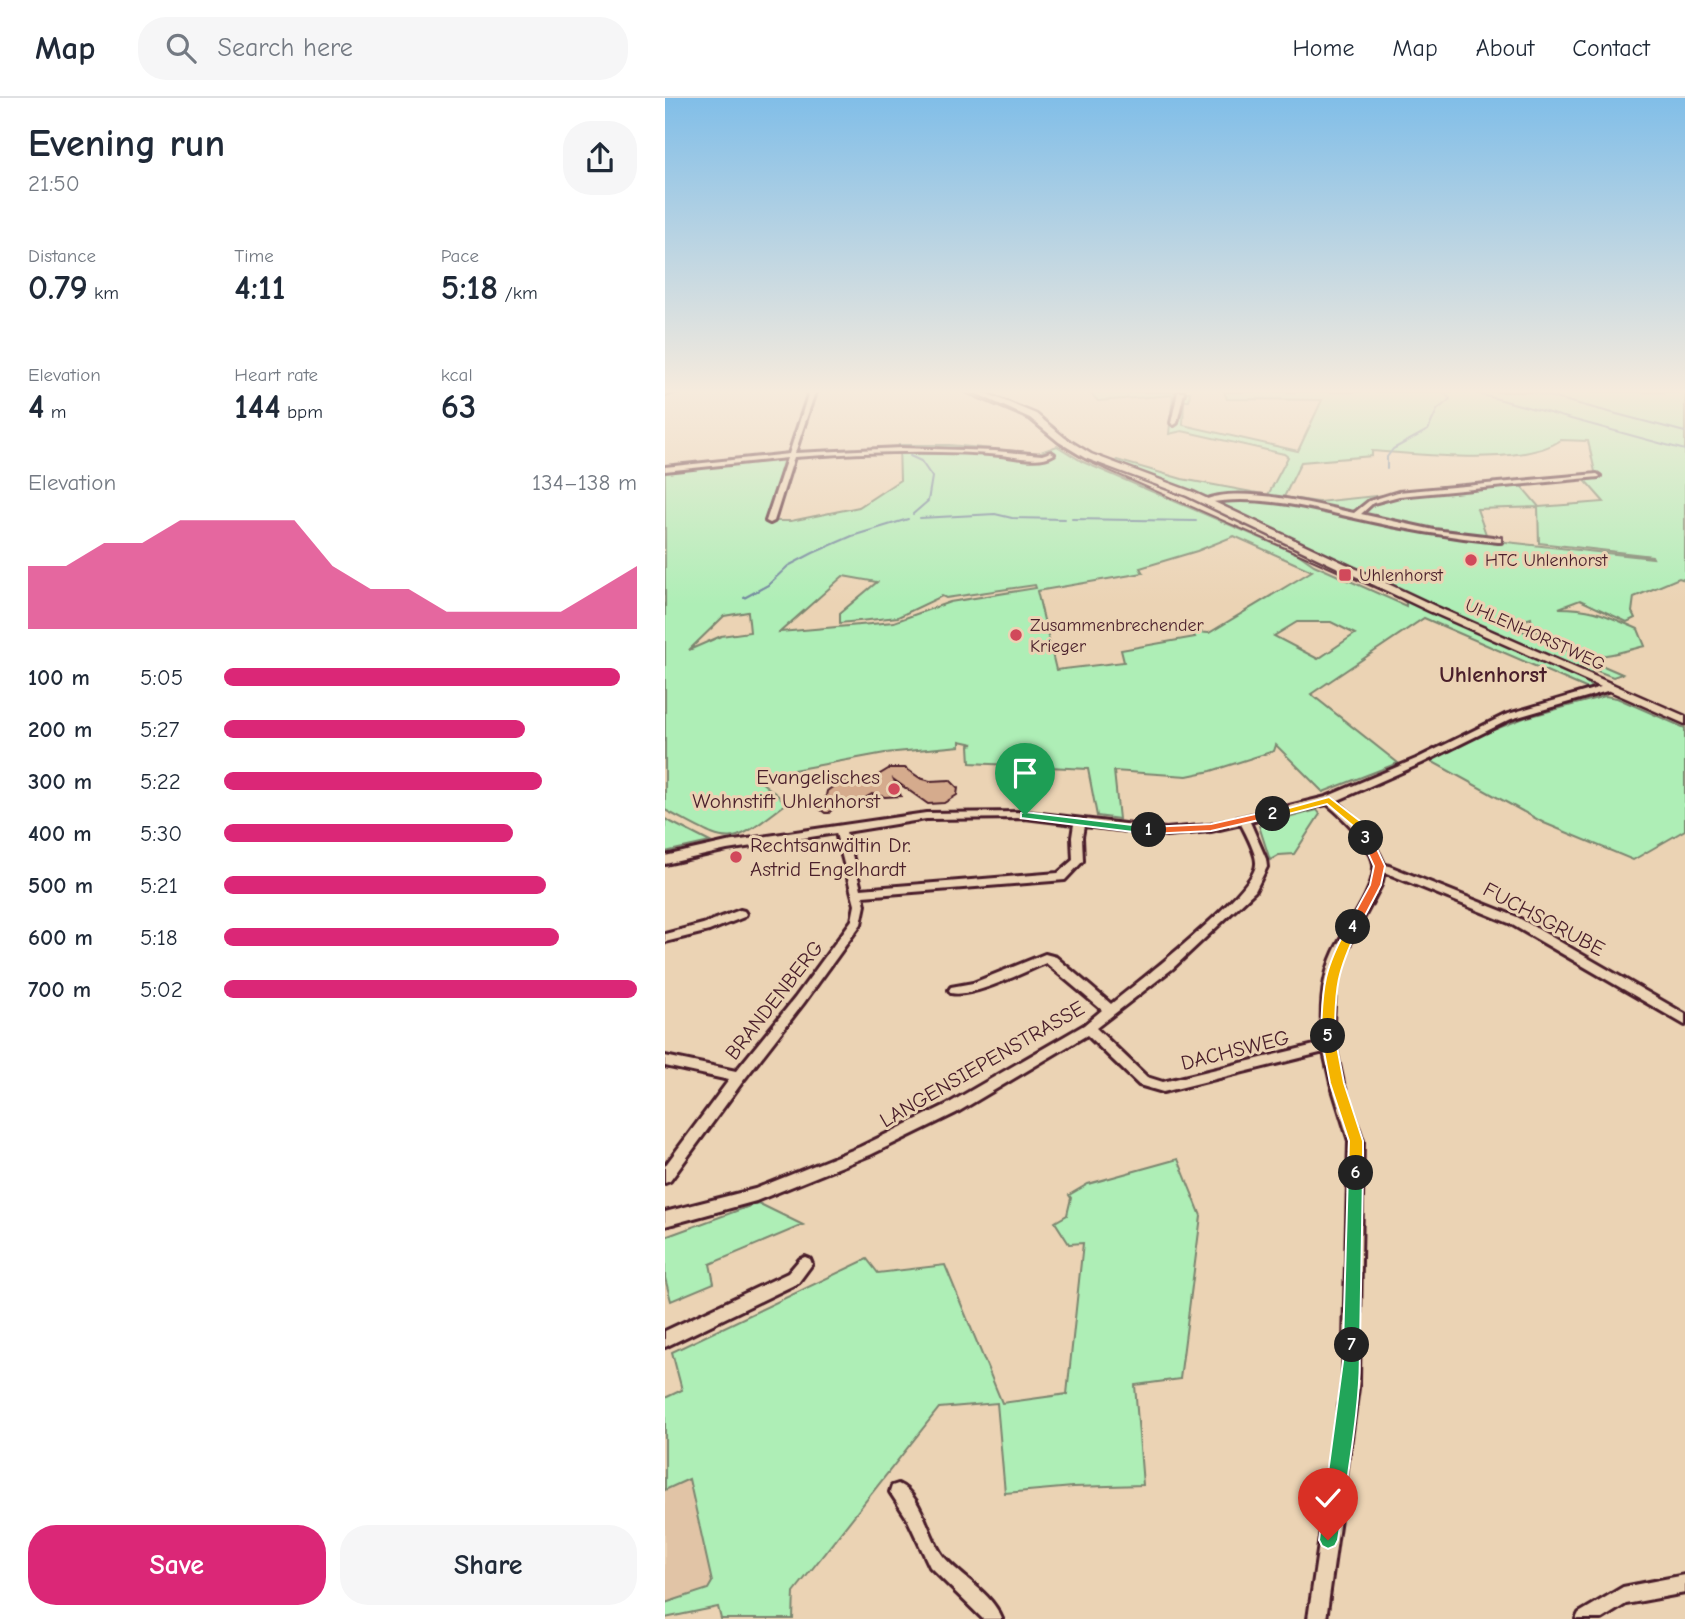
<!DOCTYPE html>
<html lang="en">
<head>
<meta charset="utf-8">
<style>
  :root { --surface:#fff; --page:#f6f6f7; --text:#1f2937; --muted:#747a83; --line:#e0e1e3; --accent:#db2777 }
  body { margin:0; font-family:"Comic Neue",sans-serif; background:var(--page); color:var(--text); height:100vh; display:flex; flex-direction:column; font-size:26px; white-space:nowrap }
  * { box-sizing:border-box; margin:0 }
  p { font-size:23px; color:var(--muted) }
  .icon { flex:none; width:38px; height:38px; fill:none; stroke:currentColor; stroke-width:2; stroke-linecap:round; stroke-linejoin:round }
  .map { position:relative; flex:1; overflow:hidden }
  .panel { display:flex; flex-direction:column; background:var(--surface); width:665px }
  .panel>* { flex:none }
  .pin { position:absolute; display:grid; place-items:center; width:60px; height:60px; color:#fff; margin:-72px -30px; border-radius:50% 50% 50% 0; rotate:-45deg; box-shadow:0 0 7px #0007 }
  .pin .icon { rotate:45deg }
  .km { position:absolute; width:35px; height:35px; margin:-18px; border-radius:50%; background:#222; color:#fff; font-size:19px; line-height:35px; text-align:center }
  .round { display:grid; place-items:center; flex:none; width:74px; height:74px; border-radius:28px; background:var(--page) }
  .headline { display:flex; align-items:center; justify-content:space-between; height:119px; padding:0 28px }
  h1 { font-size:38px; font-weight:800; line-height:52px }
  .metrics { display:grid; grid-template-columns:repeat(3,1fr); gap:10px; height:119px; padding:7px 28px }
  .metrics div { display:grid; align-content:center }
  .metrics b { font-size:35px; font-weight:800 }
  .metrics small { font-size:19px; font-weight:400 }
  .metrics p { font-size:19px }
  .chart { height:196px; padding:14px 28px }
  .chart p { display:flex; justify-content:space-between }
  .chart svg { width:100%; height:126px; margin-top:7px; fill:var(--accent); opacity:.7 }
  .action { display:flex; gap:14px; margin-top:auto; padding:14px 28px }
  .action a { flex:1; height:80px; border-radius:28px; background:var(--accent); color:#fff; font-size:28px; font-weight:800; line-height:80px; text-align:center }
  .action a+a { background:var(--page); color:var(--text) }
  ul { padding:0 28px; list-style:none; font-size:23px }
  li { display:grid; grid-template-columns:112px 84px 1fr; align-items:center; height:52px }
  li i { height:18px; border-radius:9px; background:var(--accent) }
  header { display:flex; align-items:center; gap:42px; box-sizing:border-box; height:98px; padding:0 35px; background:var(--surface); border-bottom:2px solid var(--line) }
  header strong { font-size:33px }
  nav { display:flex; gap:38px; margin-inline-start:auto; font-size:24px }
  .search { width:490px; height:63px; background:var(--page); display:flex; align-items:center; gap:18px; box-sizing:border-box; padding:0 24px; border-radius:28px; color:var(--muted); font-size:26px }
  main { display:flex; flex:1; min-height:0 }
  .map>svg:first-child { display:block }
  .built { fill:#e1c4a6 }
  .green { fill:#aeeeb6; stroke:#7c8670; stroke-width:2; fill-rule:evenodd }
  .lines { fill:none; stroke-linecap:round; stroke-linejoin:round }
  .stream { stroke:#6f879d; stroke-width:2 }
  .building { fill:#d5ab8d; stroke:#4a1f2b; stroke-width:2 }
  .street-casing { stroke:#4a1f2b; stroke-width:6 }
  .secondary-casing { stroke:#4a1f2b; stroke-width:5 }
  .street { fill:#ebd3b4; fill-rule:evenodd }
  .secondary { fill:#ebd3b4; fill-rule:evenodd }
  .tram { stroke:#4a1f2b; stroke-width:2 }
  .split-1 { fill:#22a559; stroke:#fff; stroke-width:2 }
  .split-2 { fill:#f0652b; stroke:#fff; stroke-width:2 }
  .split-3 { fill:#f5b400; stroke:#fff; stroke-width:2 }
  .split-4 { fill:#f0652b; stroke:#fff; stroke-width:2 }
  .split-5 { fill:#f5b400; stroke:#fff; stroke-width:2 }
  .split-6 { fill:#f5b400; stroke:#fff; stroke-width:2 }
  .split-7 { fill:#22a559; stroke:#fff; stroke-width:2 }
  .split-8 { fill:#22a559; stroke:#fff; stroke-width:2 }
  .poi-dot { fill:#d1495b; stroke:#ebd3b4; stroke-width:2.5 }
  .labels { text-anchor:middle; dominant-baseline:central; stroke-width:6; stroke-linejoin:round; paint-order:stroke }
  .far-poi-label { font-size:18px; fill:#4a1f2b; stroke:#ebd3b4; text-anchor:start }
  .far-street-label { font-size:18px; fill:#4a1f2b; stroke:#ebd3b4 }
  .poi-label { font-size:21px; fill:#4a1f2b; stroke:#ebd3b4; text-anchor:end }
  .street-label { font-size:21px; fill:#4a1f2b; stroke:#ebd3b4 }
  .neighbourhood-label { font-size:23px; font-weight:bold; fill:#4a1f2b; stroke:#ebd3b4 }
</style>
</head>
<body>
<header>
<strong>Map</strong>
<div class="search"><svg class="icon" aria-label="search" viewBox="0 0 24 24"><circle cx="10" cy="10" r="6"/><path d="M15 15l6 6"/></svg>Search here</div>
<nav><a>Home</a><a>Map</a><a>About</a><a>Contact</a></nav>
</header>
<main>
<section class="panel">
<div class="headline"><div><h1>Evening run</h1><p>21:50</p></div><a class="round"><svg class="icon" aria-label="share" viewBox="0 0 24 24"><path d="M12 15V3M7 8l5-5 5 5M5 13v7h14v-7"/></svg></a></div>
<div class="metrics">
<div><p>Distance</p><b>0.79<small> km</small></b></div>
<div><p>Time</p><b>4:11</b></div>
<div><p>Pace</p><b>5:18<small> /km</small></b></div>
</div>
<div class="metrics">
<div><p>Elevation</p><b>4<small> m</small></b></div>
<div><p>Heart rate</p><b>144<small> bpm</small></b></div>
<div><p>kcal</p><b>63</b></div>
</div>
<div class="chart"><p><span>Elevation</span>134–138 m</p>
<svg viewBox="0 0 160 44" preserveAspectRatio="none"><path d="M0 44V22L10 22L20 14L30 14L40 6L50 6L60 6L70 6L80 22L90 30L100 30L110 38L120 38L130 38L140 38L150 30L160 22V44z"/></svg>
</div>
<ul>
<li><b>100 m</b>5:05<i style="width:96%"></i></li>
<li><b>200 m</b>5:27<i style="width:73%"></i></li>
<li><b>300 m</b>5:22<i style="width:77%"></i></li>
<li><b>400 m</b>5:30<i style="width:70%"></i></li>
<li><b>500 m</b>5:21<i style="width:78%"></i></li>
<li><b>600 m</b>5:18<i style="width:81%"></i></li>
<li><b>700 m</b>5:02<i style="width:100%"></i></li>
</ul>
<div class="action"><a>Save</a><a>Share</a></div>
</section>
<div class="map">
<svg width="1020" height="1521" viewBox="0 0 1020 1521">
  <rect width="100%" height="100%" fill="#ebd3b4"/>
  <filter id="ink" filterUnits="userSpaceOnUse"><feTurbulence type="fractalNoise" baseFrequency=".0143" numOctaves="2"/><feDisplacementMap in="SourceGraphic" scale="14" xChannelSelector="R" yChannelSelector="G"/><feConvolveMatrix kernelMatrix="1 2 1 2 8 2 1 2 1" color-interpolation-filters="sRGB"/></filter>
  <g filter="url(#ink)">
    <polygon class="built" points="24,1380 47,1484 43,1490 0,1505 0,1392"/>
    <g class="green">
      <path d="M 424,294 L 525,294 L 524,303 L 519,303 L 518,327 L 633,353 L 657,302 L 562,301 L 559,294 L 1020,294 L 1020,482 L 1014,480 L 969,499 L 967,514 L 970,520 L 962,524 L 915,502 L 894,510 C 929,510 940,517 973,531 L 980,548 C 967,551 954,555 941,557 C 917,560 886,544 867,530 L 866,520 L 844,527 L 957,576 L 948,579 L 930,572 L 925,575 L 700,477 L 698,472 L 641,448 L 543,399 L 446,366 L 452,362 L 517,381 L 603,397 L 623,359 L 619,356 L 517,333 L 504,336 L 508,297 L 433,303 ZM 896,342 L 923,343 L 931,378 L 917,379 L 939,404 L 874,409 L 853,384 L 723,400 L 720,397 L 653,404 L 619,399 L 636,364 L 707,358 L 707,353 C 756,356 856,369 896,342 ZM 873,409 L 874,445 L 987,458 L 988,460 L 785,438 L 712,425 L 822,439 L 812,411 Z"/>
      <path d="M 234,347 L 284,347 L 373,355 L 392,348 L 418,364 L 633,456 L 649,467 L 741,508 L 741,505 L 732,498 L 921,583 L 926,589 L 923,591 L 759,520 L 646,596 L 733,665 L 658,694 L 611,647 L 609,653 L 546,673 L 522,678 L 449,673 L 454,721 L 432,718 L 423,671 L 305,665 L 304,647 L 309,646 L 295,643 L 295,648 L 220,655 L 90,679 L 122,705 C 60,753 67,747 0,712 L 0,374 L 119,360 L 102,423 L 126,423 L 194,409 L 235,382 ZM 569,438 L 647,473 L 544,535 L 527,534 L 530,539 L 456,552 L 459,564 L 391,572 L 372,493 L 478,475 L 475,470 L 532,453 ZM 178,478 L 212,484 L 175,515 L 175,525 L 233,519 L 277,498 L 281,500 L 370,487 L 371,490 L 285,504 L 229,524 L 115,534 ZM 83,514 L 85,534 L 56,538 L 24,552 L 59,518 ZM 632,524 L 666,524 L 690,536 L 653,561 L 609,538 Z"/>
      <polygon points="940,598 952,600 1020,630 1020,732 968,762 879,725 766,663 813,638 859,620"/>
      <polygon points="652,712 655,716 629,756 614,757 605,762 594,728"/>
      <polygon points="0,721 45,744 0,754"/>
      <polygon points="513,1061 536,1118 515,1281 470,1287 478,1387 408,1389 340,1395 332,1305 274,1310 129,1494 128,1521 56,1521 53,1509 0,1520 0,1505 43,1491 47,1484 24,1381 0,1392 0,1300 17,1292 7,1254 202,1161 213,1175 280,1167 337,1305 402,1296 418,1145 404,1146 390,1124 402,1117 406,1100 404,1097 423,1086"/>
      <polygon points="93,1105 138,1127 45,1166 49,1185 6,1203 0,1180 0,1139"/>
    </g>
    <g class="lines">
      <g class="stream">
        <polyline points="807,294 1020,352"/>
        <polyline points="868,294 1020,334"/>
        <polyline points="245,358 256,363 267,379 263,403 248,416"/>
        <polyline points="722,371 722,359 728,351 763,332 772,312 785,301 779,294"/>
        <polyline points="255,420 330,416 347,420 400,421"/>
        <polyline points="407,421 531,423"/>
        <polyline points="79,500 103,487 123,468 148,455 187,438 243,421"/>
      </g>
    </g>
    <polygon class="building" points="225,670 240,670 255,680 265,683 285,682 293,690 292,697 279,705 263,706 229,682 236,698 220,699 207,696 186,708 169,709 164,715 160,715 147,705 160,702 162,693 173,685 205,682"/>
    <g class="lines">
      <g class="street-casing">
        <g id="street">
          <polygon points="0,294 9,294 0,297"/>
          <path d="M 144,294 L 150,294 L 130,355 L 236,350 L 330,353 L 377,357 L 386,354 L 389,356 C 375,365 353,359 336,357 C 268,351 197,354 129,359 L 109,423 L 105,425 L 101,423 L 122,360 L 0,373 L 0,369 L 124,356 Z"/>
          <polygon points="513,294 519,294 512,325 509,327 506,325"/>
          <path d="M 932,376 L 935,378 L 934,379 L 734,398 L 708,405 L 696,416 L 769,432 L 836,440 L 836,444 L 833,444 C 785,439 737,431 690,420 C 641,409 591,396 541,405 L 538,403 C 571,386 652,407 689,415 L 704,403 L 733,394 Z"/>
          <path d="M 946,586 L 950,589 L 949,591 L 846,621 L 757,665 L 671,703 C 692,721 708,740 719,766 L 852,819 L 1020,916 L 1020,927 L 844,825 L 719,774 L 716,787 L 680,855 L 670,889 L 668,925 L 670,948 L 678,985 L 698,1043 L 694,1283 L 661,1521 L 643,1521 L 678,1283 L 684,1043 L 666,985 L 659,954 L 498,994 L 474,987 L 422,937 L 291,1015 L 205,1057 L 91,1103 L 0,1128 L 0,1114 L 90,1091 L 195,1049 L 281,1007 L 419,927 L 437,912 L 381,865 C 358,874 308,900 286,895 L 284,892 L 286,889 L 308,885 L 380,856 L 391,859 L 446,906 C 471,886 591,793 591,766 C 592,756 581,736 576,726 L 546,733 L 501,737 L 419,728 L 417,739 L 418,763 L 400,782 L 198,798 L 200,807 L 196,826 L 138,906 L 78,983 L 5,1083 L 0,1085 L 0,1068 L 64,982 L 0,968 L 0,958 L 71,973 L 130,900 L 187,822 L 190,807 L 171,735 L 62,752 L 0,766 L 0,758 L 62,744 L 261,715 L 360,714 L 501,731 L 546,727 L 661,699 L 751,661 L 840,617 ZM 662,706 C 677,718 710,750 709,770 C 708,796 680,830 669,854 C 656,882 655,914 658,945 L 498,984 L 482,979 L 431,930 L 507,871 L 590,793 L 602,769 L 601,761 L 585,724 ZM 360,720 L 409,726 L 407,739 L 408,762 L 393,775 L 196,791 L 181,734 L 261,721 Z"/>
          <polygon points="75,812 79,813 81,816 79,819 44,833 0,844 0,836 38,826"/>
          <polygon points="140,1159 145,1161 147,1166 133,1185 0,1249 0,1233 123,1175 135,1161"/>
          <path d="M 233,1386 C 257,1396 263,1439 278,1458 C 297,1480 326,1494 337,1521 L 318,1521 L 265,1469 L 242,1420 L 225,1394 L 227,1388 Z"/>
          <polygon points="1020,1477 1020,1495 961,1506 937,1521 911,1521 914,1515 958,1489"/>
        </g>
      </g>
      <g class="secondary-casing">
        <polygon id="secondary" points="308,294 318,294 371,316 400,340 426,356 528,394 772,509 1020,618 1020,626 764,513 522,398 420,360 394,344 365,320"/>
      </g>
      <use href="#street" class="street"/>
      <use href="#secondary" class="secondary"/>
      <polyline class="tram" points="298,294 364,322 396,348 420,362 722,495"/>
    </g>
  </g>
  <linearGradient id="sky" x2="0" y2="1"><stop stop-color="#81bee8"/><stop offset="0.58" stop-color="#f6ebdd"/><stop offset="1" stop-color="#f6ebdd" stop-opacity="0"/></linearGradient>
  <rect width="1020" height="506" fill="url(#sky)"/>
  <polygon class="split-1" points="360,714 484,729 490,732 484,736 356,720 356,715"/>
  <polygon class="split-2" points="608,712 611,713 611,718 546,733 484,736 479,732 484,729 546,726"/>
  <polygon class="split-3" points="664,699 695,723 707,740 705,743 697,743 688,728 662,706 608,720 602,716"/>
  <polygon class="split-4" points="701,736 707,740 720,768 716,787 692,833 688,834 682,829 705,787 709,768 696,740"/>
  <path class="split-5" d="M 688,825 L 694,829 C 672,873 670,890 670,938 L 663,943 L 656,938 C 657,888 659,870 684,826 Z"/>
  <polygon class="split-6" points="663,932 670,938 679,985 698,1043 698,1075 691,1082 683,1075 684,1043 665,985 656,938"/>
  <polygon class="split-7" points="691,1069 698,1075 695,1247 692,1253 687,1256 681,1253 678,1247 683,1075"/>
  <path class="split-8" d="M 687,1239 L 692,1241 C 703,1268 678,1406 673,1442 L 670,1448 L 663,1451 L 657,1448 L 654,1442 L 681,1241 Z"/>
  <g class="poi-dot">
    <circle cx="806" cy="462" r="7"/>
    <rect x="673" y="470" width="14" height="14" rx="3.5"/>
    <circle cx="351" cy="537" r="7"/>
    <circle cx="229" cy="691" r="7"/>
    <circle cx="71" cy="759" r="7"/>
  </g>
  <g class="labels">
    <g class="far-poi-label">
      <text x="820" y="462">HTC Uhlenhorst</text>
      <text x="694" y="477">Uhlenhorst</text>
      <text x="365" y="527">Zusammenbrechender<tspan x="365" dy="21">Krieger</tspan></text>
    </g>
    <g class="far-street-label">
      <text transform="translate(870 537) rotate(24)">UHLENHORSTWEG</text>
    </g>
    <g class="poi-label">
      <text x="215" y="679">Evangelisches<tspan x="215" dy="24">Wohnstift Uhlenhorst</tspan></text>
      <text x="85" y="747" text-anchor="start">Rechtsanwältin Dr.<tspan x="85" dy="24">Astrid Engelhardt</tspan></text>
    </g>
    <g class="street-label">
      <text transform="translate(879 821) rotate(28)">FUCHSGRUBE</text>
      <text transform="translate(109 902) rotate(-52)">BRANDENBERG</text>
      <text transform="translate(570 952) rotate(-14)">DACHSWEG</text>
      <text transform="translate(317 966) rotate(-30)">LANGENSIEPENSTRASSE</text>
    </g>
    <g class="neighbourhood-label">
      <text x="828" y="576">Uhlenhorst</text>
    </g>
  </g>
</svg>
<div class="pin" style="left:360px;top:717px;background:#1e9e55"><svg class="icon" aria-label="arrive" viewBox="0 0 24 24"><path d="M6 21V4h12l-3 4 3 4H6"/></svg></div>
<div class="pin" style="left:663px;top:1442px;background:#d93025"><svg class="icon" aria-label="check" viewBox="0 0 24 24"><path d="M5 12l5 5 9-10"/></svg></div>
<b class="km" style="left:484px;top:732px">1</b>
<b class="km" style="left:608px;top:716px">2</b>
<b class="km" style="left:701px;top:740px">3</b>
<b class="km" style="left:688px;top:829px">4</b>
<b class="km" style="left:663px;top:938px">5</b>
<b class="km" style="left:691px;top:1075px">6</b>
<b class="km" style="left:687px;top:1247px">7</b>
</div>
</main>
</body>
</html>
